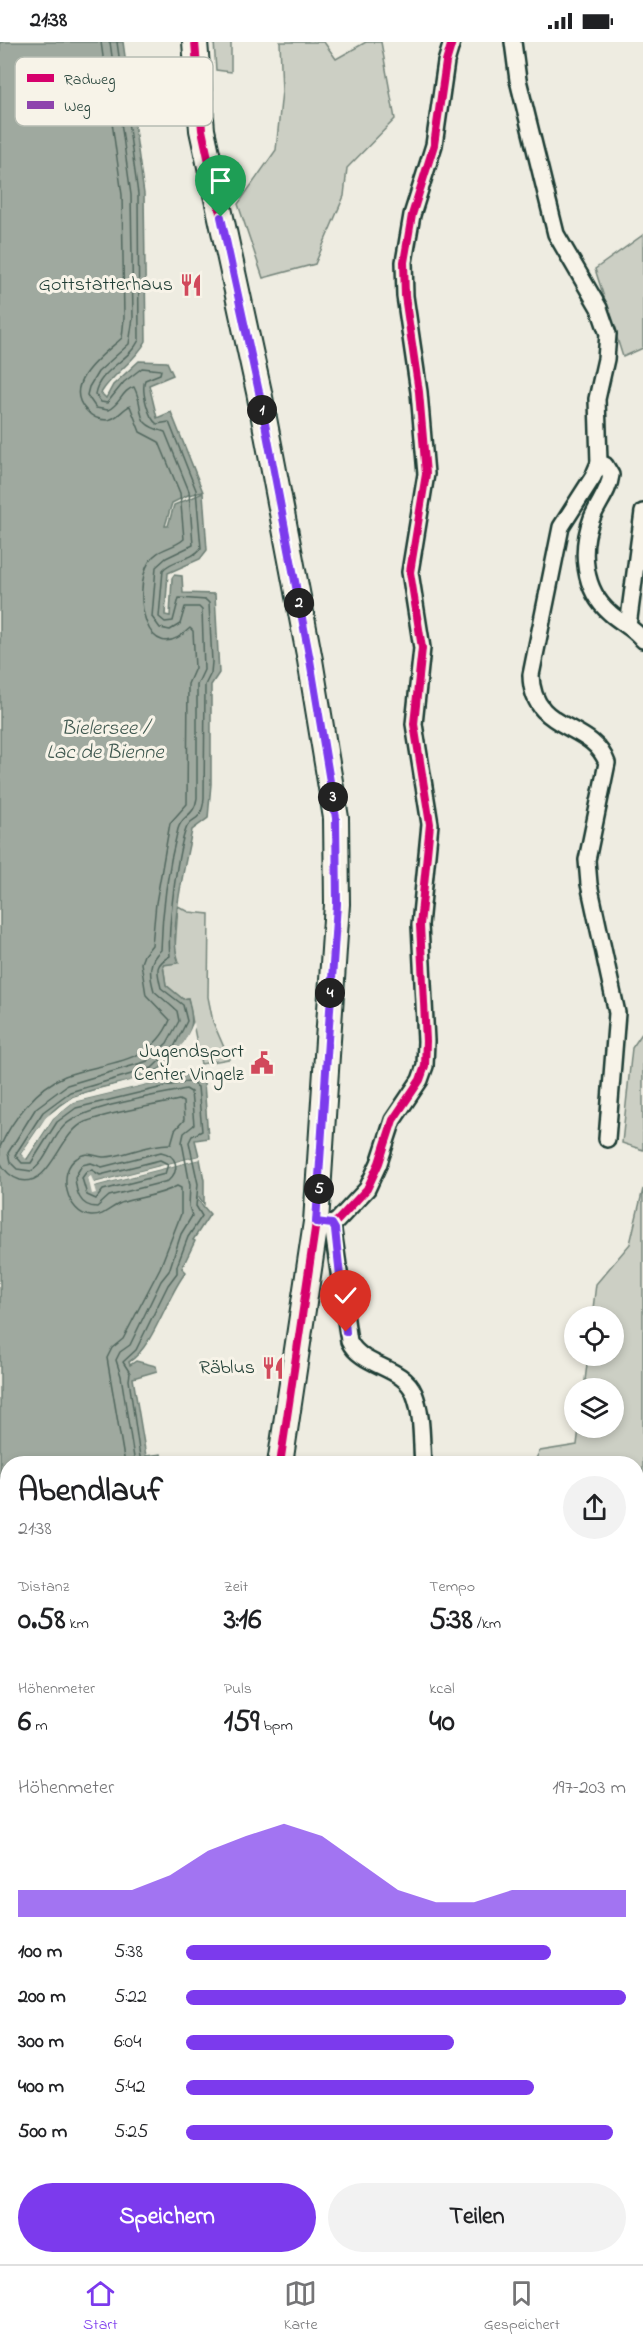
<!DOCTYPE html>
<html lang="de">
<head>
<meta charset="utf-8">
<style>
  :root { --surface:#fff; --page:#f2f2f2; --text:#202124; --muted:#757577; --line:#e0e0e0; --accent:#7c3aed }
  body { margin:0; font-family:"Indie Flower",sans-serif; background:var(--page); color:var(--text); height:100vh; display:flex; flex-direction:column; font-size:22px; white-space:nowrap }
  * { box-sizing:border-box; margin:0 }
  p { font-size:20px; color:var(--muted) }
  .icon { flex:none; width:33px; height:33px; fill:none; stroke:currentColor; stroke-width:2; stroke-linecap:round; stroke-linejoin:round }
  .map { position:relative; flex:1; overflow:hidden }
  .details { position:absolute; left:0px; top:1414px; width:644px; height:808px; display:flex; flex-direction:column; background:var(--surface); border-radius:24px 24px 0 0; box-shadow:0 3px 9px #0003 }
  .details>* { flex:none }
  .tools { position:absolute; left:564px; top:1264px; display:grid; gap:12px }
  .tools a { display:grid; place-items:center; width:60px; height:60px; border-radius:50%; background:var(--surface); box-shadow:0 3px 9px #0003; font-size:30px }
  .pin { position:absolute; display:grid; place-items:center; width:51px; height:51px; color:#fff; margin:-62px -26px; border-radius:50% 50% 50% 0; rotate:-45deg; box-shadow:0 0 6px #0007 }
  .pin .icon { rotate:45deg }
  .km { position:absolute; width:30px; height:30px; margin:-15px; border-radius:50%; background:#222; color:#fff; font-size:16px; line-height:30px; text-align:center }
  .round { display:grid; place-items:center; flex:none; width:63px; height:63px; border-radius:32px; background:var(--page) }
  .overview { display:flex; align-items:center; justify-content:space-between; height:102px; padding:0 18px }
  h1 { font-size:33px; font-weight:800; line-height:45px }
  .figures { display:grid; grid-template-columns:repeat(3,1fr); gap:9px; height:102px; padding:6px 18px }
  .figures div { display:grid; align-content:center }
  .figures b { font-size:30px; font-weight:800 }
  .figures small { font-size:16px; font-weight:400 }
  .figures p { font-size:16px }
  .chart { height:168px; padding:12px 18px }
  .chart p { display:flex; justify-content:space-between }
  .chart svg { width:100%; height:108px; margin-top:6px; fill:var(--accent); opacity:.7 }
  .cta { display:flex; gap:12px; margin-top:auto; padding:12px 18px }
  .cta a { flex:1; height:69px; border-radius:36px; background:var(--accent); color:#fff; font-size:24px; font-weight:800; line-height:69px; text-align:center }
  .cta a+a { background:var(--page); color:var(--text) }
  ul { padding:0 18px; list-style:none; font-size:20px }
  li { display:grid; grid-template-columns:96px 72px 1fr; align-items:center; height:45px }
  li i { height:15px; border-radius:8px; background:var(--accent) }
  .status { display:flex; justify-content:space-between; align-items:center; height:42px; padding:0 30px; background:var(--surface); direction:ltr }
  .status svg { height:16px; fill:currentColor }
  .tabs { display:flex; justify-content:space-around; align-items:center; height:84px; border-top:2px solid var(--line); background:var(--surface); font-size:16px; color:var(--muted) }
  .tabs a { display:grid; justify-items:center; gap:3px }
  .tabs .on { color:var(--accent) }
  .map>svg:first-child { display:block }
  .green { fill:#cccfc4; stroke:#76867c; stroke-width:1.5 }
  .water { fill:#9fa99f; stroke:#6c7e74; stroke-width:1.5 }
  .pier { fill:#eeece1 }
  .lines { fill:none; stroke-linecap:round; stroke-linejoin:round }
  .shore { stroke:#52685f; stroke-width:1.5 }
  .street-casing { stroke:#1f3d34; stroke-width:20 }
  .primary-casing { stroke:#1f3d34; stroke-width:28 }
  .street { stroke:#f7f3e8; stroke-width:15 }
  .primary { stroke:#f7f3e8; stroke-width:24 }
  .quiet { stroke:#8e44ad; stroke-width:6; stroke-dasharray:12 6; stroke-linecap:butt }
  .cycleway-casing { stroke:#f7f3e8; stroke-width:11 }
  .cycleway { stroke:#d6006c; stroke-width:8 }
  .route-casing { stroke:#fff; stroke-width:12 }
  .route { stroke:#7c3aed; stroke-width:8 }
  .labels { text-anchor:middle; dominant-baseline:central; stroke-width:6; stroke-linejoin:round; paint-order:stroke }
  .poi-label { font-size:20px; fill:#1f3d34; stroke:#f7f3e8; text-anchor:end }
  .water-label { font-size:21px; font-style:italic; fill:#3f584f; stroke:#f7f3e8 }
  .key { fill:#f7f3e8; stroke:#b6bcb2; stroke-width:1.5 }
  .key-label { font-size:16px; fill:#1f3d34 }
</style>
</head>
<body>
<div class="status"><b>21:38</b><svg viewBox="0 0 49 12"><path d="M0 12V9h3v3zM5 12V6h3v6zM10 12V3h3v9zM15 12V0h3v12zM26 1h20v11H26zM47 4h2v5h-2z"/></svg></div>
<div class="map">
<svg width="643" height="2222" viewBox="0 0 643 2222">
  <rect width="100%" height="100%" fill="#eeece1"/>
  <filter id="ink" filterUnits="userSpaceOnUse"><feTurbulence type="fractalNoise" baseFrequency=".0167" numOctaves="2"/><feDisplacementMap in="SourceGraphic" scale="12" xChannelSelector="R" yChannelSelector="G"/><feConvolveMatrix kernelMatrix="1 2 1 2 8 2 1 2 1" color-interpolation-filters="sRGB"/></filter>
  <g filter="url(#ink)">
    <g class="green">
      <polygon points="214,0 231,0 231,30 216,28"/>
      <polygon points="280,0 324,0 336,17 366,0 381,0 395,77 347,126 344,154 315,222 263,236 238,162 276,108 282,49"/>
      <polygon points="643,193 643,306 623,315 595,227"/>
      <polygon points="178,864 189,870 209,872 208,955 213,980 229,1017 201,1022 188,956 182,957 166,943 163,923 179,920 175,906"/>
      <polygon points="643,990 643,1108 622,1101 632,1006"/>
      <polygon points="643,1147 643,2222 280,2222 282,2216 636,2216 636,1422 533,1422 540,1409 577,1403 579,1386 614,1386 614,1347 584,1347 588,1314 614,1314 614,1275 592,1275 596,1242 630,1202"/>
    </g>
    <g class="water">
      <path d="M 0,0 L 123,0 L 144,152 L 146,299 C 135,320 113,331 101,351 L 106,356 L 113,343 L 139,319 L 167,320 L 173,333 L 149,343 L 157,376 L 171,370 L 203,450 L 188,453 L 172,461 L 165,484 L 168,484 L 174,463 L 203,451 L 207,508 L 200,517 L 168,531 L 165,573 L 170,574 L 172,536 L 174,533 L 182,534 L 183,551 L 215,552 L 219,631 L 211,643 L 211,742 L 208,776 L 192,788 C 186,820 167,892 179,921 L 163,923 L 166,943 L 183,957 L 188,956 C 194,979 194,986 180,1007 C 152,1046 112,1037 73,1055 C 49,1066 35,1091 21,1112 L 27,1117 L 53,1076 L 73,1060 L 189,1032 L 204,1041 L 208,1096 L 195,1098 L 199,1114 L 93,1141 L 94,1144 L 200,1117 L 204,1138 L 204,1162 L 199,1155 L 197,1157 L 210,1172 L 193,1198 L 195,1199 L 182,1226 L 186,1230 C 166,1255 154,1304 129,1320 L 130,1323 L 136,1319 L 156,1324 L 157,1329 L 133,1336 L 146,1414 L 161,1412 L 163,1422 L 8,1422 L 8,2165 L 0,2170 Z"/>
      <polygon points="0,2195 7,2200 8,2216 30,2216 38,2222 0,2222"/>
    </g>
    <g class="pier">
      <polygon points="194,980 195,985 187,1002 165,1027 156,1034 114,1047 189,1029 203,1037 204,1041 189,1032 73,1060 53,1076 26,1117 21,1112 46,1075 73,1055 154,1032 163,1025 184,1000"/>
      <polygon points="199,1114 200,1117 94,1144 96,1151 92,1152 88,1135 91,1134 94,1141"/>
    </g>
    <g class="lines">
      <g class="shore">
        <path d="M 110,0 L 131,153 L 133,276 L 129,302 L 98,330 L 89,345 L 87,353 L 96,366 L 108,368 C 120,363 122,348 134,345 C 147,371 131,381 165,390 L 189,449 L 193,503 L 166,516 L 156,525 L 152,575 L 160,586 L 170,588 L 180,582 L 185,565 L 199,565 L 202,568 L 204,628 L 197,643 L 197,756 C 194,776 182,772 178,787 C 168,826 162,868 161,908 C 148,919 149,932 154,949 L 177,969 L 179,979 L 167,1001 L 148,1019 L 67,1043 L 36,1066 L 8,1111 L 10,1120 L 17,1127 L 31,1129 C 47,1120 51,1097 64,1084 C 84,1064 156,1054 186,1047 L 191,1050 L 194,1083 L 184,1091 L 182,1100 L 190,1143 L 189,1164 L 192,1174 L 181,1192 L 169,1229 L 161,1239 L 130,1303 L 120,1310 L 116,1318 L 121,1334 L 135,1422"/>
        <path d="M 117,0 L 138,152 L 139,298 C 129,319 99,328 95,352 L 101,360 L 107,361 L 124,340 L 142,326 L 161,328 L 160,332 L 145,338 C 141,348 148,376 157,382 L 169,380 L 196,448 L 201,506 C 192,519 173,516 163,528 L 159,575 L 165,580 L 173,579 L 179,556 L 206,558 L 209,561 L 212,620 L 211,631 L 205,643 L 204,757 C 201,783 191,773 186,787 C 177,811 167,889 170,914 C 154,923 157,928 161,946 L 183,963 L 187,979 L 174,1005 L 152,1026 L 70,1050 L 43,1070 L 15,1113 L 22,1121 L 31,1121 L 57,1080 L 76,1066 L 188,1039 L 198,1045 L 202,1089 L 192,1094 L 189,1100 L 198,1142 L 196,1164 L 202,1174 L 188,1195 L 177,1224 L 177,1231 L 168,1243 L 136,1308 L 123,1320 L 130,1331 L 129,1338 L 140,1415 L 144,1419 L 154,1419 L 157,1422"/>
        <path d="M 0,1105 C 12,1078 37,1045 65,1034 C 105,1019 151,1024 170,978 L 146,953 L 141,921 L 144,913 L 152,903 L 156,861 L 170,781 L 187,762 L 188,642 L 195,626 L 193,589 L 190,586 C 145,630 132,548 149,520 C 157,506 173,507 184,497 L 180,451 L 159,400 L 140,390 L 130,364 C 122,367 118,377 107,378 C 98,378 91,374 86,368 C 61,342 104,312 122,296 L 124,276 L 122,153 L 101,0"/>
        <path d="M 161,1110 C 177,1113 181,1128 168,1139 L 109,1154 L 97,1165 C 79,1165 76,1149 75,1135 L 82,1123 L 91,1121 L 102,1125 Z"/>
        <polygon points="160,1118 168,1122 165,1132 103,1148 96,1157 87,1153 82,1136 87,1129 92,1128 100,1133"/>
        <path d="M 0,1120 C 4,1128 11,1135 20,1138 C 51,1146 59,1091 85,1080 C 114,1069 149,1065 179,1058 L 183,1060 L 184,1078 L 175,1088 L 171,1102 C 147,1101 122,1116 103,1115 C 93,1114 87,1109 77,1116 C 56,1129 67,1172 91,1174 C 105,1175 112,1163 124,1160 C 141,1155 162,1153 177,1144 L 181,1146 L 181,1172 L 160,1226 L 123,1297 L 112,1306 L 107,1316 L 125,1422"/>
      </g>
      <g class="street-casing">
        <g id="street">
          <path d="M 513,0 L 518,38 L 556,192 L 599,266 L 608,292 L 606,317 L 597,357 L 599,421 L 593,435 L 561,485 L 531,633 C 532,691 592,679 607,721 L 587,818 L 589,842 L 617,971 L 607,1097"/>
          <path d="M 599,421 L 605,423 L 611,433 C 609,449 598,461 592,476 C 580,508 583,548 610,571 C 621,581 634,586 643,598"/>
          <polyline points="628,584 643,470"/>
          <polyline points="316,1180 332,1182 337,1179 367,1147 379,1121 393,1078 420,1038 425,1024 426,999 420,883 430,782 414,682 422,606 410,530 426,432 419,350 405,254 404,220 412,173 434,103 446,20 452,0"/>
          <path d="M 332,1182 L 349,1299 C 361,1325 403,1324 414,1351 C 423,1373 421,1399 423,1422"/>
        </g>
      </g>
      <g class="primary-casing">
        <g id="primary">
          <polyline points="195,0 202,88 259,350 310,618 336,776 337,862 316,1180 280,1422"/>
          <polyline points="163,2222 163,2216"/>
        </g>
      </g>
      <use href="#street" class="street"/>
      <use href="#primary" class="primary"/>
      <g class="quiet">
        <polyline points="636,1889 643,1876"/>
        <polyline points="499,2222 502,2216"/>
      </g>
      <g class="cycleway-casing">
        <g id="cycleway">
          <polyline points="195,0 202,88 259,350 310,618 336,776 337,862 316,1180 280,1422"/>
          <polyline points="316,1180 332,1182 337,1179 367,1147 379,1121 393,1078 420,1038 425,1024 426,999 420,883 430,782 414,682 422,606 410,530 426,432 419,350 405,254 404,220 412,173 434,103 446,20 452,0"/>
        </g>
      </g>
      <use href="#cycleway" class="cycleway"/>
    </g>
  </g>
  <g class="lines" filter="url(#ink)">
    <g class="route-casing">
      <polyline id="route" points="221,175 259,350 310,618 336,776 337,862 316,1180 332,1182 335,1187 346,1290"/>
    </g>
    <use href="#route" class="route"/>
  </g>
  <defs>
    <g id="restaurant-bare" transform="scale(1.8)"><path d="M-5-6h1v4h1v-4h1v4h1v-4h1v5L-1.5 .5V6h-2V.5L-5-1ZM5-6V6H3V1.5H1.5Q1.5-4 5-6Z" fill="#d1495b" stroke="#f7f3e8" stroke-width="2.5" paint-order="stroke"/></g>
    <g id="civic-bare" transform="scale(1.8)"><path d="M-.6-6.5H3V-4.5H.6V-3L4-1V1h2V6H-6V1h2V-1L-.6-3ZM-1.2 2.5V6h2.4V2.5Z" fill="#d1495b" stroke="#f7f3e8" stroke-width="2.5" paint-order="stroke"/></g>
  </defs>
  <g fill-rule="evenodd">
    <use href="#restaurant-bare" x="191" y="243"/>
    <use href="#civic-bare" x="262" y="1021"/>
    <use href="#restaurant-bare" x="273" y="1326"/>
  </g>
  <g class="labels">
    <g class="poi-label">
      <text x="173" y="243">Gottstatterhaus</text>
      <text x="244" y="1010">Jugendsport<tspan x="244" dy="23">Center Vingelz</tspan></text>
      <text x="255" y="1326">Räblus</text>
    </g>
    <g class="water-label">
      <text x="105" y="687">Bielersee /<tspan x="105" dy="24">Lac de Bienne</tspan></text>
    </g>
  </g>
  <rect x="15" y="15" width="198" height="69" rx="9" class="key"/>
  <rect x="27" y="32" width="27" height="8" fill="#d6006c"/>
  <rect x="27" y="59" width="27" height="8" fill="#8e44ad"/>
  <g class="key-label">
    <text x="64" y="42">Radweg</text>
    <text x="64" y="69">Weg</text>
  </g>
</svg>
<div class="tools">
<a><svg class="icon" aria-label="locate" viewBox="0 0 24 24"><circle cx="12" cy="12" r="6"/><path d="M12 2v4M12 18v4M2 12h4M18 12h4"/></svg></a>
<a><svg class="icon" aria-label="layers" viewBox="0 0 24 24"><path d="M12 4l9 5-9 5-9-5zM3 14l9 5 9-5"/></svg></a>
</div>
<div class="pin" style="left:221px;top:175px;background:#1e9e55"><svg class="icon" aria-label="arrive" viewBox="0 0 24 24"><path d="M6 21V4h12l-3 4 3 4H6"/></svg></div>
<div class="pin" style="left:346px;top:1290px;background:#d93025"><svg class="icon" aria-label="check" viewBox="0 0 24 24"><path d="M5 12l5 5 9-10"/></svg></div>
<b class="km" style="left:262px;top:368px">1</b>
<b class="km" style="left:299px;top:561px">2</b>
<b class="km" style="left:333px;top:755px">3</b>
<b class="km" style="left:330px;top:951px">4</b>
<b class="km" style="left:319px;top:1147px">5</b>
<section class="details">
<div class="overview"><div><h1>Abendlauf</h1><p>21:38</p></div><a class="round"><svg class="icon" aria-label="share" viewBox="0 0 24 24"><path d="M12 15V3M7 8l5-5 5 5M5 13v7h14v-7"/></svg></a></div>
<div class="figures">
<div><p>Distanz</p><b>0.58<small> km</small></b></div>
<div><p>Zeit</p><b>3:16</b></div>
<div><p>Tempo</p><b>5:38<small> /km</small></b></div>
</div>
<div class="figures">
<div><p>Höhenmeter</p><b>6<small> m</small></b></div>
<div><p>Puls</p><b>159<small> bpm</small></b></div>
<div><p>kcal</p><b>40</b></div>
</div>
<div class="chart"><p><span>Höhenmeter</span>197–203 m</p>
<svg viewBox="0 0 160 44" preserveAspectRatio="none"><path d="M0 44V33L10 33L20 33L30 33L40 27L50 17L60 11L70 6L80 11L90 22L100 33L110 38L120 38L130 33L140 33L150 33L160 33V44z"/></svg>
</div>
<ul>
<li><b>100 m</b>5:38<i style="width:83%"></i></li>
<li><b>200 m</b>5:22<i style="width:100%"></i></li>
<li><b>300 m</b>6:04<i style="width:61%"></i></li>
<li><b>400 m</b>5:42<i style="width:79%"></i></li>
<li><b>500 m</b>5:25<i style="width:97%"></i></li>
</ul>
<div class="cta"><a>Speichern</a><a>Teilen</a></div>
</section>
</div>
<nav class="tabs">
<a class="on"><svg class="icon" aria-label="home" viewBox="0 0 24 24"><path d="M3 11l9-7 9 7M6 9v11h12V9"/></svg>Start</a>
<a><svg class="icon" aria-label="map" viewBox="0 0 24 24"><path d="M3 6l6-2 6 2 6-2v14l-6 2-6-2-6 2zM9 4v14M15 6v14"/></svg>Karte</a>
<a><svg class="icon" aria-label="saved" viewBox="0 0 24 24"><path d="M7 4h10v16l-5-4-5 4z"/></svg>Gespeichert</a>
</nav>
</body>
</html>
